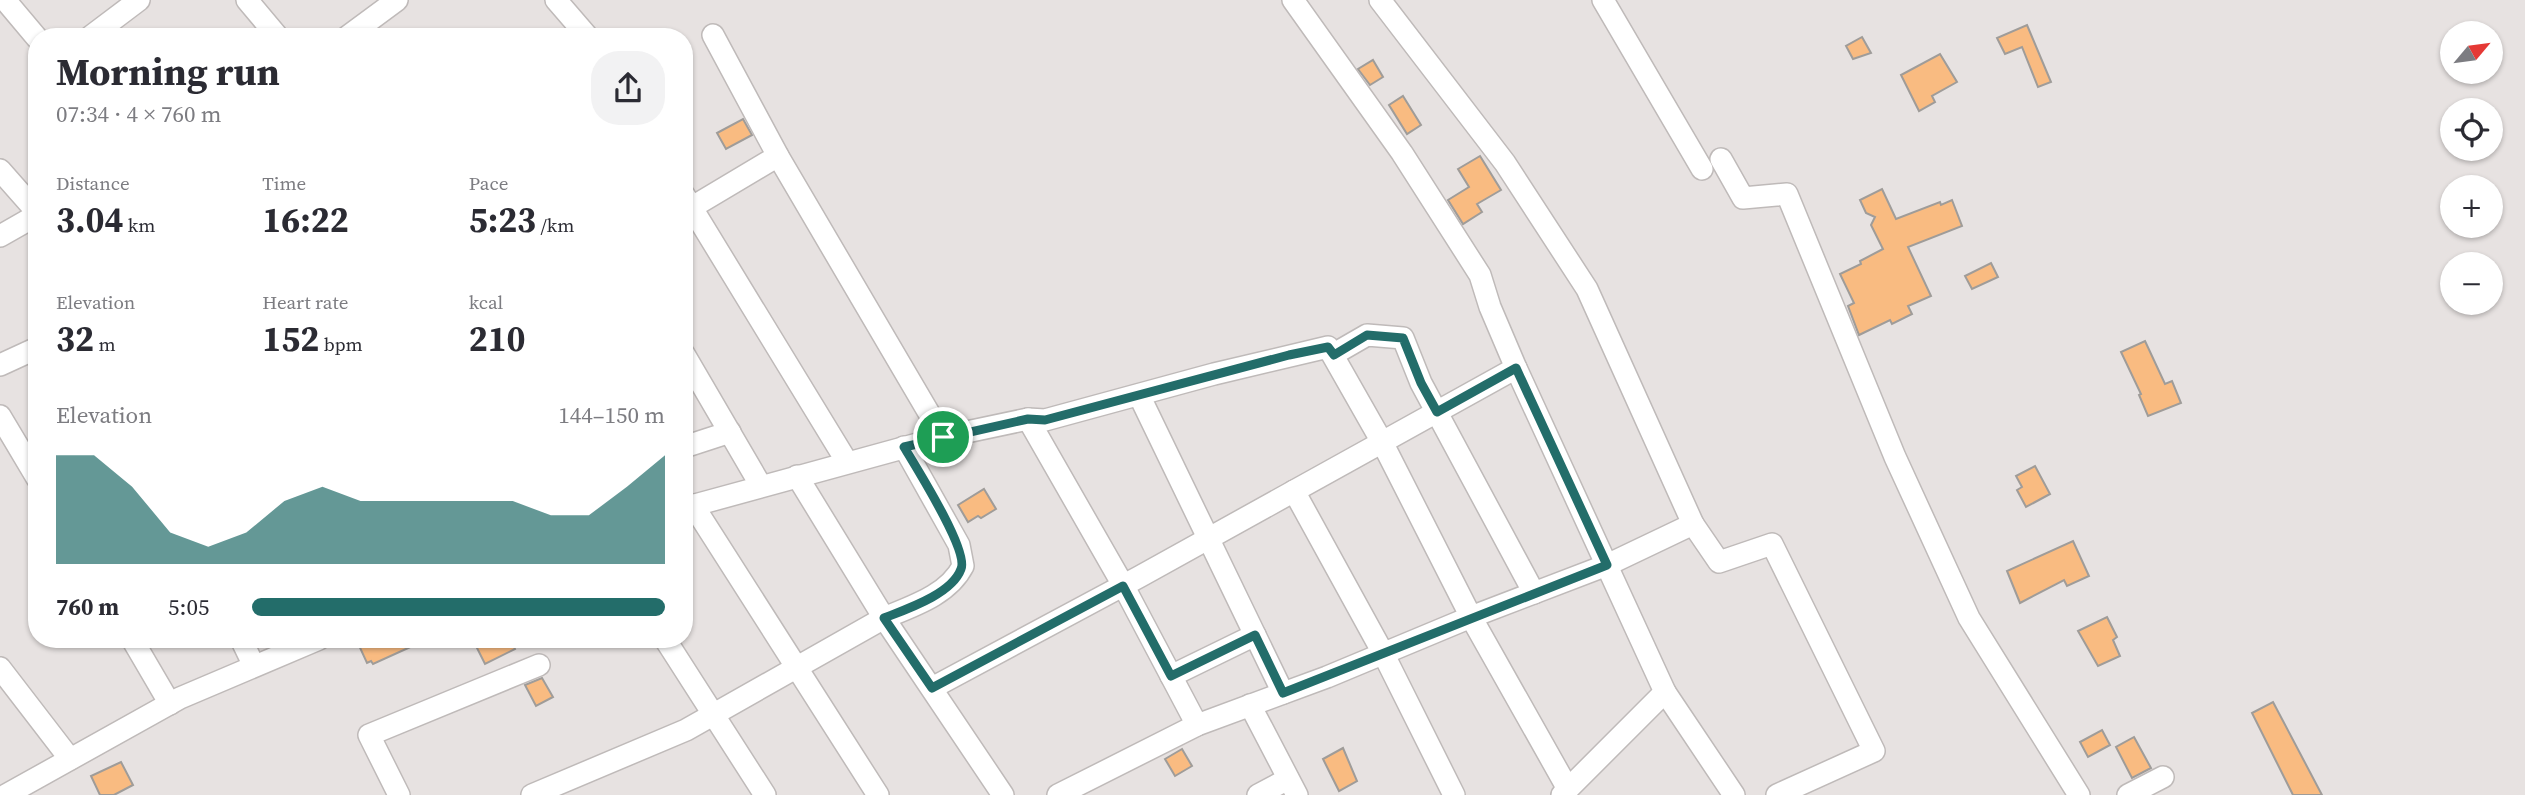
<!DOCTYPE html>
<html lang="en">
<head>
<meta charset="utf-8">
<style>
  :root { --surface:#fff; --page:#f2f2f3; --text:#2b2b33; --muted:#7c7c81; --accent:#236d6a }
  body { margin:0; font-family:"Source Serif 4",serif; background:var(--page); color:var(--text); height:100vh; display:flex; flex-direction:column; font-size:26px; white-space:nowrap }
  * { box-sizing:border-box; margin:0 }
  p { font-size:23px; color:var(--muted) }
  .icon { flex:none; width:38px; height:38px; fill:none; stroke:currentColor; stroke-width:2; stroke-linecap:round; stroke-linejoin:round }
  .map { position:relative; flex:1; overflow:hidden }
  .panel { position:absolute; left:28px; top:28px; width:665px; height:620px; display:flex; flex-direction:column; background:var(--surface); border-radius:28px; box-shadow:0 2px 5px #0004 }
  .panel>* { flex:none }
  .needle { width:46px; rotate:61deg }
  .controls { position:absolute; left:2440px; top:21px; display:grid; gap:14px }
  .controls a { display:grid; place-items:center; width:63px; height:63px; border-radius:50%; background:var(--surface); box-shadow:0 2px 5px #0004; font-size:35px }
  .pin { position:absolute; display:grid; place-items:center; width:60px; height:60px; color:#fff; margin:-30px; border:4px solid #fff; border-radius:50%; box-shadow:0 2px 7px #0007 }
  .round { display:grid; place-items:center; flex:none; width:74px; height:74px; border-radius:28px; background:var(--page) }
  .summary { display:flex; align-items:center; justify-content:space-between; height:119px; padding:0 28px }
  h1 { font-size:38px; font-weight:700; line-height:52px }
  .stats { display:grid; grid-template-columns:repeat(3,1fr); gap:10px; height:119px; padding:7px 28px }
  .stats div { display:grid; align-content:center }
  .stats b { font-size:35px; font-weight:700 }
  .stats small { font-size:19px; font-weight:400 }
  .stats p { font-size:19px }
  .chart { height:196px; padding:14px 28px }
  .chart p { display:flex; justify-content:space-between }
  .chart svg { width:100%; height:126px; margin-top:7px; fill:var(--accent); opacity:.7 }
  ul { padding:0 28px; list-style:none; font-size:23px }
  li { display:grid; grid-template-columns:112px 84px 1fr; align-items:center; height:52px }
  li i { height:18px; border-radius:9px; background:var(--accent) }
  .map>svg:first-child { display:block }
  .building { fill:#f9bb81; stroke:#9f9c99; stroke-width:2 }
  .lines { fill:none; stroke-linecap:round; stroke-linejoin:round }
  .minor-casing { stroke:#bfbab9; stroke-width:24 }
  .minor { stroke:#fff; stroke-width:21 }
  .route-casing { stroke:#fff; stroke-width:14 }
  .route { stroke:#236d6a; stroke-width:9 }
</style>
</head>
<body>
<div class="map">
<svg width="2525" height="795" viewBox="0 0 2525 795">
  <rect width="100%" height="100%" fill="#e7e2e1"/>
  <g class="building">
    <polygon points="2027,25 2051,82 2038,87 2022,47 2005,54 1997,38"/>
    <polygon points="1862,37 1871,53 1853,59 1846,46"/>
    <polygon points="1940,54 1957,82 1932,96 1935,102 1919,111 1901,75"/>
    <polygon points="1373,60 1383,77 1370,85 1358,69"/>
    <polygon points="1403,96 1421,125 1407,134 1389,105"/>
    <polygon points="743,119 752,135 726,149 717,133"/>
    <polygon points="1480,156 1501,190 1477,204 1482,212 1463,224 1448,200 1469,187 1458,169"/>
    <polygon points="1882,189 1896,219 1940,202 1941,205 1952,200 1962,226 1908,247 1931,296 1908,306 1912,314 1892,324 1890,320 1859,335 1848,306 1854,303 1840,274 1861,264 1860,261 1883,249 1871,225 1875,217 1866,213 1860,200"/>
    <polygon points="1991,263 1998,277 1972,289 1965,276"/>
    <polygon points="2145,341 2165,384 2172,381 2181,403 2148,416 2139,395 2141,394 2121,352"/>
    <polygon points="2035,466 2050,494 2026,507 2017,490 2022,487 2016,476"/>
    <polygon points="984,489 996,509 981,518 978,516 968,522 958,505"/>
    <polygon points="2073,541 2089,576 2067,586 2064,580 2020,603 2007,571"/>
    <polygon points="2107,617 2117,637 2113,640 2120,656 2098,666 2078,631"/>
    <polygon points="356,639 428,639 373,664 371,661 367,663"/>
    <polygon points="487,639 510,639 515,649 485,664 475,644"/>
    <polygon points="542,678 553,697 536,706 525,685"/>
    <polygon points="2273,702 2322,795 2293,795 2252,713"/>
    <polygon points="2102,730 2110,745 2088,757 2080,742"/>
    <polygon points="2134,737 2151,768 2132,778 2116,747"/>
    <polygon points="1343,748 1357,781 1339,791 1323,759"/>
    <polygon points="1182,749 1192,766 1175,776 1165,759"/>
    <polygon points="121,762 133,785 114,795 100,795 91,776"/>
  </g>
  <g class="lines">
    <g class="minor-casing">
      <g id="minor">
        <polyline points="5,0 37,38"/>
        <polyline points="247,0 278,37"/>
        <polyline points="556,0 588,37"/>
        <polyline points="1293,0 1402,153 1480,275 1490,307 1516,368 1665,692 1562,795"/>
        <polyline points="1603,0 1702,169"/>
        <polyline points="90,37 139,0"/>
        <polyline points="347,37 397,0"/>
        <polyline points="1721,159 1743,198 1787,194 1895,457 1969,618 2079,795"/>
        <polyline points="0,170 37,212"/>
        <polyline points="684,195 847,462"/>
        <polyline points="684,212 778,156"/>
        <polyline points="0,236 37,215"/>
        <polyline points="684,354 761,486"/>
        <polyline points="1334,354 1367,335 1403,338 1421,383 1534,593"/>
        <polyline points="0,365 37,348"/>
        <polyline points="1139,395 1283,693"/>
        <polyline points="0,416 37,478"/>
        <polyline points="1028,419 1123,585 1197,725"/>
        <polyline points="943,437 1028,419 1045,420 1214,374 1328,347 1382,442 1471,617 1568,789"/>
        <polyline points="684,447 730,432"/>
        <path d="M 797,476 L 884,618 C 913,606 948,595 963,566 L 959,545 L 904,447"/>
        <polyline points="1294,491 1383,653 1454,795"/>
        <polyline points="693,505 878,795"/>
        <polyline points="684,508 943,437 778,156 713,35"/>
        <polyline points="1693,524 1719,562 1772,544 1874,751 1777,795"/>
        <polyline points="132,639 170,704"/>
        <polyline points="241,639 254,666"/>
        <polyline points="665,639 765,795"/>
        <polyline points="0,668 70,759"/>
        <polyline points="1171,676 1255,635"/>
        <polyline points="932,688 1139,577 1516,368"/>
        <polyline points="1665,692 1734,795"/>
        <polyline points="1250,705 1297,795"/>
        <polyline points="6,795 180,698 319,639"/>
        <polyline points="399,795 369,735 539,665"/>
        <polyline points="532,795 686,730 884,618 1003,795"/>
        <polyline points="1058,795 1197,725 1327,677 1471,617 1607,565 1693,524 1587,289 1505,163 1380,0"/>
        <polyline points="1258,795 1288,779"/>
        <polyline points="2128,795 2163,777"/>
      </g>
    </g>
    <use href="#minor" class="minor"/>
  </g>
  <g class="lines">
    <g class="route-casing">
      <path id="route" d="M 1367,335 L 1403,338 L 1421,383 L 1437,412 L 1516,368 L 1607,565 L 1283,693 L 1255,635 L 1171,676 L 1123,586 L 932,688 L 884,618 C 907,609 952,594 961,569 C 969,551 916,467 904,447 L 1028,419 L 1045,420 L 1289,355 L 1328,347 L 1334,355 Z"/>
    </g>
    <use href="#route" class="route"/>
  </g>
</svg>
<div class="controls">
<a><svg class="needle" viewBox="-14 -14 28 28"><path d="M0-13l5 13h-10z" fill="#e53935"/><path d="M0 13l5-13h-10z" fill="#7c7c81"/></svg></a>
<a><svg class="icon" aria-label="locate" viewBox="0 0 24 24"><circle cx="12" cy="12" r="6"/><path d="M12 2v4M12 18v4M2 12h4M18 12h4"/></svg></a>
<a>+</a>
<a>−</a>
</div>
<div class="pin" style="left:943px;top:437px;background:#1e9e55"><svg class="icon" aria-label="arrive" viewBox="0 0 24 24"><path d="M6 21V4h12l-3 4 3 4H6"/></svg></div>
<section class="panel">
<div class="summary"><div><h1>Morning run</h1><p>07:34 · 4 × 760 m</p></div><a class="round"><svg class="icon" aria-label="share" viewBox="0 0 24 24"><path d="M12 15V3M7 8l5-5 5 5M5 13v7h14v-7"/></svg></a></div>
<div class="stats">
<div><p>Distance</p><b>3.04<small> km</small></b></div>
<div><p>Time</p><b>16:22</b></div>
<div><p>Pace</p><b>5:23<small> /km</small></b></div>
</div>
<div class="stats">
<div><p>Elevation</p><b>32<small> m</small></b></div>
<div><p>Heart rate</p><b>152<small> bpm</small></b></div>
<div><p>kcal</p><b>210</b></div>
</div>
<div class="chart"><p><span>Elevation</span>144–150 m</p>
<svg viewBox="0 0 160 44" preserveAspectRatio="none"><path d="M0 44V6L10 6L20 17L30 33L40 38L50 33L60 22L70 17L80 22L90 22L100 22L110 22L120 22L130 27L140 27L150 17L160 6V44z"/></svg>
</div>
<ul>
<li><b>760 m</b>5:05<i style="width:100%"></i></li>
</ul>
</section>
</div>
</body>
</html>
